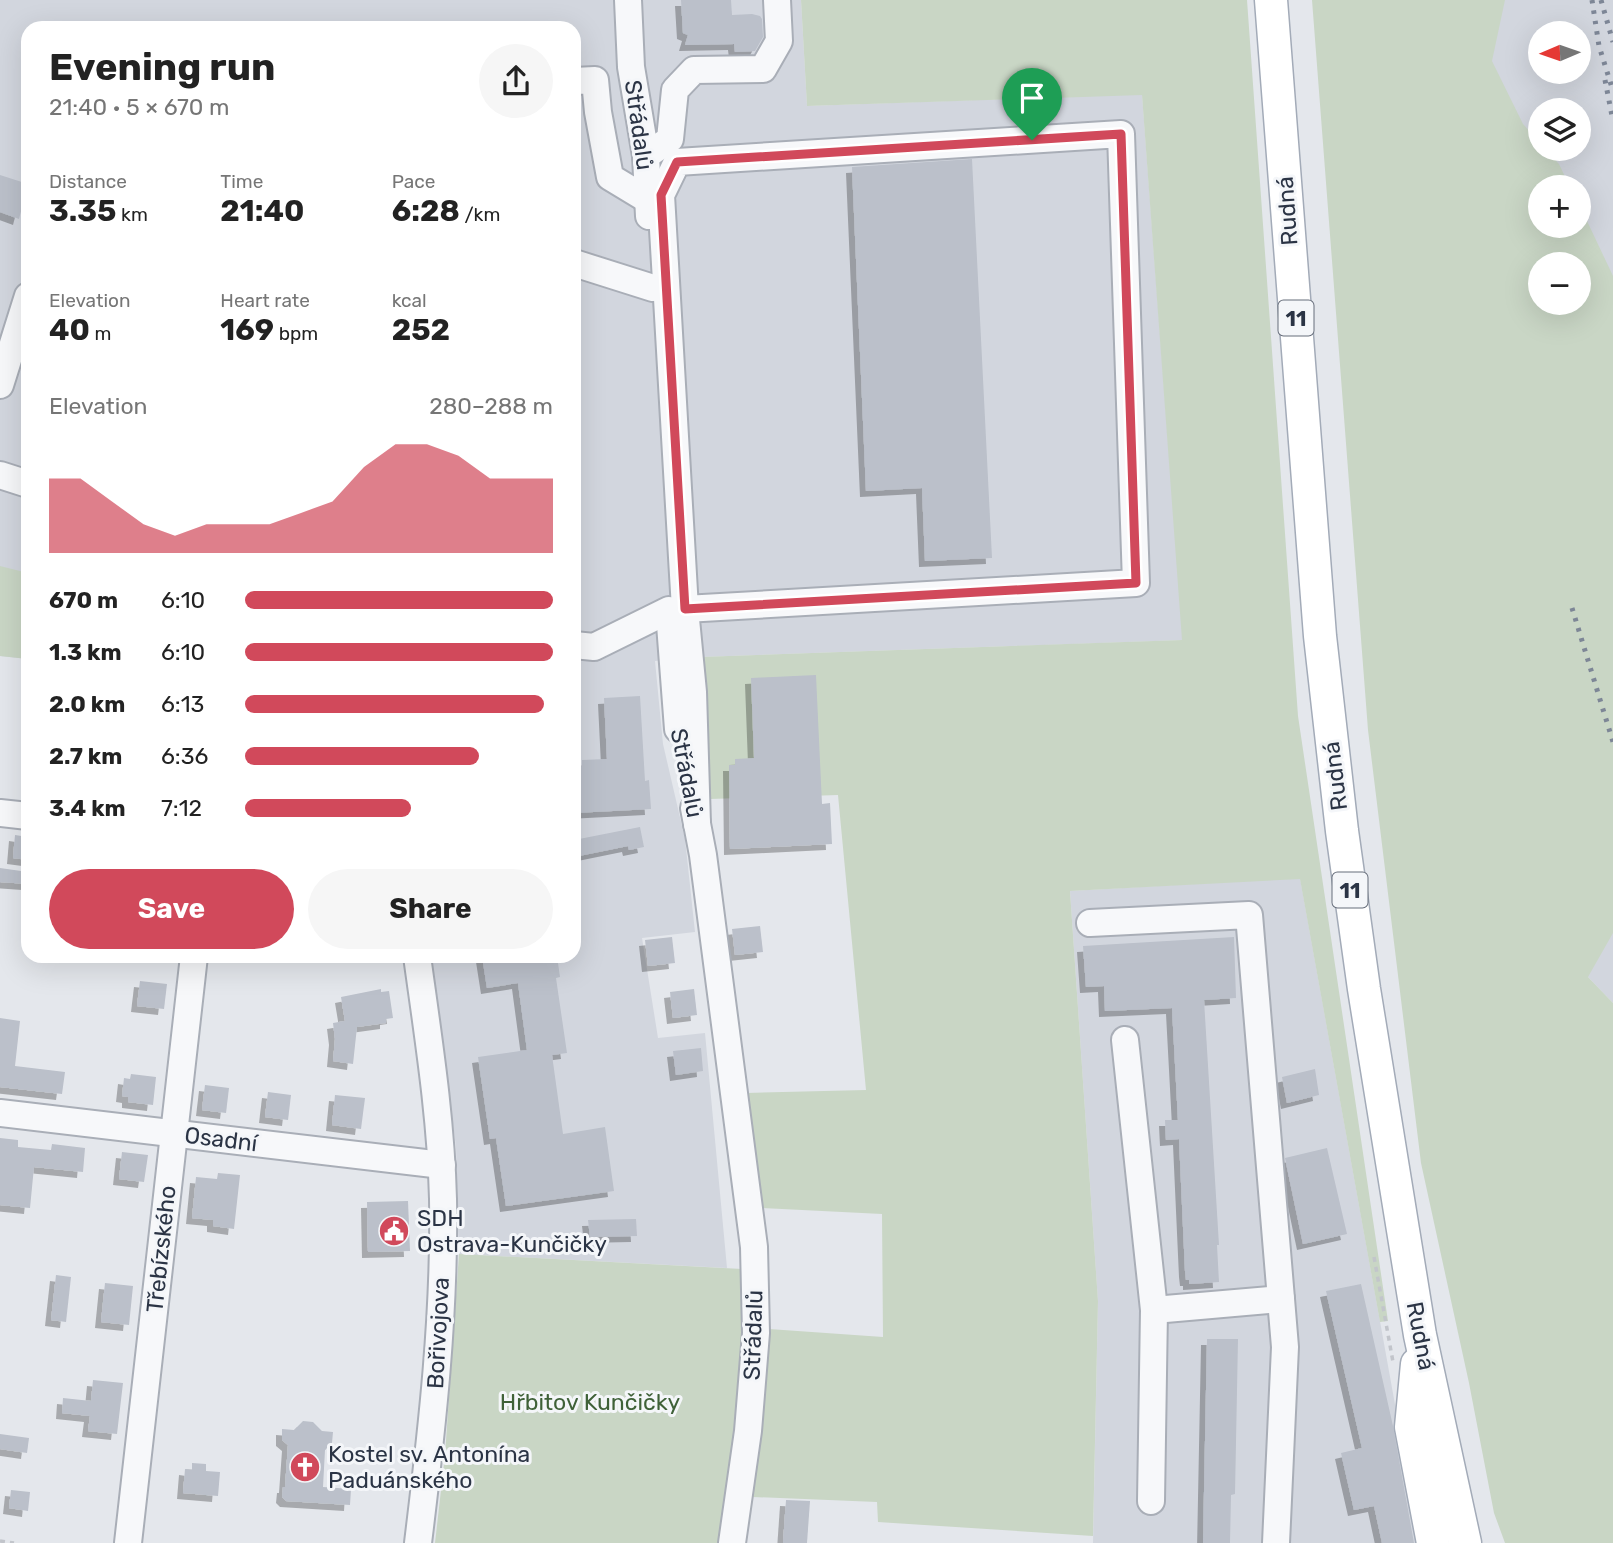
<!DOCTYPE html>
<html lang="en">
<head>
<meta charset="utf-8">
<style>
  :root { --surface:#fff; --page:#f6f6f6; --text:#222; --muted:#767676; --accent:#d1495b }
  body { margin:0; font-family:Rubik,sans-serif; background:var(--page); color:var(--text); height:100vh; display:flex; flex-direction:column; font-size:26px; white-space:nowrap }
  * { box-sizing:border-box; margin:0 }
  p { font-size:23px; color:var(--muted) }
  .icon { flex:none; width:38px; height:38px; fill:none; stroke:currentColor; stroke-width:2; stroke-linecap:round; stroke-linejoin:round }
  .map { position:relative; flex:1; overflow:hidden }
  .details { position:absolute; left:21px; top:21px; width:560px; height:942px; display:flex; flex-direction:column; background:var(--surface); border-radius:21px; box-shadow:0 7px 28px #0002 }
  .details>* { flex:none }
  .needle { width:46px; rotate:268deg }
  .buttons { position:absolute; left:1528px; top:21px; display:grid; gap:14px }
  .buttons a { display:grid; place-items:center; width:63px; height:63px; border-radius:50%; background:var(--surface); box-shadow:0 7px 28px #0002; font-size:35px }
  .pin { position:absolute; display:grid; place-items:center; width:60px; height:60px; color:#fff; margin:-72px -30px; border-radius:50% 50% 50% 0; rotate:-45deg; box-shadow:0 0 7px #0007 }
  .pin .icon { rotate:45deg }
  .round { display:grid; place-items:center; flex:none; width:74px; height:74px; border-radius:37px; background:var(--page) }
  .head { display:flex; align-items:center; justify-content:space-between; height:119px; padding:0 28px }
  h1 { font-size:38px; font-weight:700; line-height:52px }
  .metrics { display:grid; grid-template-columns:repeat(3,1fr); gap:10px; height:119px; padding:7px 28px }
  .metrics div { display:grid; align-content:center }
  .metrics b { font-size:30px; font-weight:700 }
  .metrics small { font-size:19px; font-weight:400 }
  .metrics p { font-size:19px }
  .chart { height:196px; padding:14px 28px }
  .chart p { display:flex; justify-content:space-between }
  .chart svg { width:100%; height:126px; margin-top:7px; fill:var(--accent); opacity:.7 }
  .primary-button { display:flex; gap:14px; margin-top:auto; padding:14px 28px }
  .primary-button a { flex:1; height:80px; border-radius:42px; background:var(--accent); color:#fff; font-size:28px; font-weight:700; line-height:80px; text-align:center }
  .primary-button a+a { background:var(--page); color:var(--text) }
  ul { padding:0 28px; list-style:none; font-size:23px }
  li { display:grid; grid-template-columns:112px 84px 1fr; align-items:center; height:52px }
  li i { height:18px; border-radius:9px; background:var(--accent) }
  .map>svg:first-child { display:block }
  .built { fill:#d2d6de; fill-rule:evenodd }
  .green { fill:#c9d6c5; fill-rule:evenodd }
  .building { fill:#bbc0ca; filter:url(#shadow) }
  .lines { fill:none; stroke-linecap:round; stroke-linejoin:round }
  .minor-casing { stroke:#a9aeb7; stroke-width:30 }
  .major-casing { stroke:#a3abb8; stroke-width:35 }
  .path { stroke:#c2c5cb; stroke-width:3.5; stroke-dasharray:5 5; stroke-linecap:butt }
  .minor { stroke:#f7f8fa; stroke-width:26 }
  .major { stroke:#fff; stroke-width:32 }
  .rail { stroke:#7d8696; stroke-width:5; stroke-dasharray:3.5 7; stroke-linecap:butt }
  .route-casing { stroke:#fff; stroke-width:14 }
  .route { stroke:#d1495b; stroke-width:9 }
  .labels { text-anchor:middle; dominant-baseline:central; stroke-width:6; stroke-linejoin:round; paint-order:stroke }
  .shield { fill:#f4f6f9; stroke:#676e7b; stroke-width:2 }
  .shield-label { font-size:21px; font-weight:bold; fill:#2b3445 }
  .street-label { font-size:23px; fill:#2b3445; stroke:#f4f6f9 }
  .poi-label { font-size:23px; fill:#2b3445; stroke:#f4f6f9; text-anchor:start }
  .park-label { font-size:23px; fill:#3f6138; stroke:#f4f6f9 }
</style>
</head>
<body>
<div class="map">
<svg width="1613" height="1543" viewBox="0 0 1613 1543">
  <defs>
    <filter id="shadow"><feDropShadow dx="-6" dy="6" stdDeviation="0" flood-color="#0004"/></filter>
  </defs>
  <rect width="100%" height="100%" fill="#e4e7ec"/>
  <g class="built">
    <polygon points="0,0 801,0 807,106 1142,94 1183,640 700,657 655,661 663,744 685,839 695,932 642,938 658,1038 705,1033 727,1268 459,1254 456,1147 431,956 574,956 574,28 28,28 28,659 0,656"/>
    <path d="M 1455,0 L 1613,0 L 1613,1003 L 1588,977 ZM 1540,33 L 1578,33 L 1578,72 L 1540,72 ZM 1540,110 L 1578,110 L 1578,149 L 1540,149 ZM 1540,187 L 1578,187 L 1578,226 L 1540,226 ZM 1540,264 L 1578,264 L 1578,303 L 1540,303 Z"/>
    <polygon points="1300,878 1420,1543 1093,1543 1098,1301 1070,891"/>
  </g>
  <g class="green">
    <polygon points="801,0 1247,0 1298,716 1388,1321 1380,1322 1300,879 1070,891 1098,1301 1093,1536 878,1522 877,1502 753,1497 769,1329 883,1337 882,1214 762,1208 746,1093 866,1090 838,795 710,799 700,657 1182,640 1142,95 807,106"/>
    <path d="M 1312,0 L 1505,0 L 1492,61 L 1523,124 L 1540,143 L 1540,149 L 1545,149 L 1559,164 L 1570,187 L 1540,187 L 1540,226 L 1578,226 L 1579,204 L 1613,276 L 1613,933 L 1588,977 L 1613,1003 L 1613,1543 L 1505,1543 L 1494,1513 L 1469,1383 L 1421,1163 L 1368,730 ZM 1540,264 L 1578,264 L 1578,303 L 1540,303 Z"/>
    <polygon points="0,566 28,573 28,659 0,656"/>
    <polygon points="459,1254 742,1269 743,1362 723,1543 435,1543 445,1455"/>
  </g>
  <g class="building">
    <polygon points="681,0 731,0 732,15 752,14 760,16 762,19 763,37 755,51 735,52 734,44 685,45 688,35 683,33"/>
    <polygon points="972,159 992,558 925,561 922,488 866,491 852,167"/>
    <polygon points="0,175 28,184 19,219 0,212"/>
    <polygon points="816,675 822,804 830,803 832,844 730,849 729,765 735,765 735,759 754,758 751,678"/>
    <polygon points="640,696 645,781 649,780 651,809 574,813 574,767 582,766 582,760 607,759 604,698"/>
    <polygon points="640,827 644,847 629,850 628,846 574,857 574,840"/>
    <polygon points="15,835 28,837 28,860 13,858"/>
    <polygon points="0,868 28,872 28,884 0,882"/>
    <polygon points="760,926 763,952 735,955 732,929"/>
    <polygon points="672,937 675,963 648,966 645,940"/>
    <polygon points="1234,937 1236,998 1204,1000 1219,1245 1217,1245 1219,1282 1189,1284 1189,1280 1186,1280 1185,1271 1179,1139 1166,1140 1165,1120 1178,1120 1172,1008 1105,1011 1104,986 1086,987 1083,946"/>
    <polygon points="482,956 557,956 560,977 556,978 567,1053 552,1055 563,1134 605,1127 614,1191 506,1206 496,1138 490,1139 478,1057 527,1050 518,983 487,988"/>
    <polygon points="140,981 167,984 164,1009 137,1006"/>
    <polygon points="381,989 381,992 389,991 393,1018 386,1019 386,1023 357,1027 353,1064 333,1061 335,1039 333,1023 345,1021 341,997"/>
    <polygon points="694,989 697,1015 673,1018 670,992"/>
    <polygon points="0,1018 20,1021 15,1066 65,1072 62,1094 0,1087"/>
    <polygon points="701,1048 703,1071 676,1075 673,1051"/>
    <polygon points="1315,1069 1319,1095 1287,1103 1282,1077"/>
    <polygon points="131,1074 156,1077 153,1105 128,1102 128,1097 122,1096 124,1078 130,1079"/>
    <polygon points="205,1085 229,1088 226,1113 202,1110"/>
    <polygon points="268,1092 291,1095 288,1120 265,1117"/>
    <polygon points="335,1095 365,1098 361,1129 332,1125"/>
    <polygon points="0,1138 18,1140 18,1147 51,1150 52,1144 85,1148 83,1172 34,1167 30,1208 0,1205"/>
    <polygon points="1327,1148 1347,1234 1303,1244 1285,1158"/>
    <polygon points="122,1152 148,1155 144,1182 119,1179"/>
    <polygon points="218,1173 240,1175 234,1229 213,1226 213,1220 192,1218 196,1177 217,1179"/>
    <polygon points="408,1201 410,1251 368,1252 367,1202"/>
    <polygon points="636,1219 637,1236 590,1237 588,1220"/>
    <polygon points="56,1275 71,1277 66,1322 51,1320"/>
    <polygon points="105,1283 133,1286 129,1325 101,1322"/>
    <polygon points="1361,1284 1393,1426 1414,1543 1382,1543 1374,1506 1354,1510 1341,1453 1362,1448 1326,1291"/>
    <polygon points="1207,1339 1238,1339 1235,1494 1231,1495 1230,1543 1203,1543"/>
    <polygon points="93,1380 123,1383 117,1434 88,1431 90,1416 62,1413 63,1398 91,1401"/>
    <polygon points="303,1421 313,1422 322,1431 333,1432 332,1443 325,1450 323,1487 351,1489 350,1505 286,1501 282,1497 283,1487 285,1487 288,1445 282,1440 282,1429 294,1430"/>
    <polygon points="0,1434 29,1438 27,1453 0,1449"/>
    <polygon points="192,1463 206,1464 206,1471 220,1472 218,1496 183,1493 185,1469 192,1470"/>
    <polygon points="11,1490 30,1492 28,1511 9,1508"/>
    <polygon points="786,1500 810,1501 807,1543 783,1543"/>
  </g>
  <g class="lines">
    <g class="minor-casing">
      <g id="minor">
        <polyline points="628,0 631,67 646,156 649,216"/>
        <polyline points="574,81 595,80 598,112 610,177 648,200"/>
        <polyline points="646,156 670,139 675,90 694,70 763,69 779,41 777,0"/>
        <polyline points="574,263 653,288"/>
        <polyline points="0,385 28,296"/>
        <polyline points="0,475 28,484"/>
        <polyline points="685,609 1136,583 1121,134 677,162 661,195 685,609 693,692 697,824"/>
        <polyline points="669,611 678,729"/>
        <polyline points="574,645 594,647 669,610"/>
        <polyline points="694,808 703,855 754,1247 756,1333 748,1431 732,1543"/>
        <polyline points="0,813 28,816"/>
        <polyline points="1090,923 1249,915 1285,1347 1276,1543"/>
        <path d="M 417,956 C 428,1036 441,1117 443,1199 C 445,1314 432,1429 418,1543"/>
        <polyline points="1125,1040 1154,1310 1151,1501"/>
        <polyline points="0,1113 442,1165"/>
        <polyline points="1154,1310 1281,1299"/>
        <polyline points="128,1543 194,956"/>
      </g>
    </g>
    <g class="major-casing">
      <g id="major">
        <polyline points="1271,0 1320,636 1342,831 1364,989 1420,1335 1465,1543"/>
        <polyline points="1417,1364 1411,1427 1433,1543"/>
      </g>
    </g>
    <g class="path">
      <polyline points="1374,1257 1393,1362"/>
      <polyline points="0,1541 14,1543"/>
    </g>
    <use href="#minor" class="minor"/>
    <use href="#major" class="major"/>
    <g class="rail">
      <polyline points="1592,0 1599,46 1613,91"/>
      <polyline points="1601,0 1613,42"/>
      <polyline points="1605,80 1613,121"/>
      <polyline points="1572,608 1613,742"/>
    </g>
  </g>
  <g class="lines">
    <g class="route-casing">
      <polygon id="route" points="1121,134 1136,583 685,609 661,195 677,162"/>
    </g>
    <use href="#route" class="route"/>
  </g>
  <defs>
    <g id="civic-disc" transform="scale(1.575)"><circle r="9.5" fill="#d1495b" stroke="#f4f6f9"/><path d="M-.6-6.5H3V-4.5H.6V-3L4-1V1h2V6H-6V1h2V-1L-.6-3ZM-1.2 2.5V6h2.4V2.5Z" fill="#fff"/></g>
    <g id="church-disc" transform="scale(1.575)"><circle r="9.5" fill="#d1495b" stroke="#f4f6f9"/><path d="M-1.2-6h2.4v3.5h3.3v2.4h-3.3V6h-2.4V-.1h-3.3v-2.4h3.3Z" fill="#fff"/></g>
  </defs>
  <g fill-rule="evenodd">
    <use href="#civic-disc" x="394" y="1231"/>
    <use href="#church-disc" x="305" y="1467"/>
  </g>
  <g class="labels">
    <g class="shield">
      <rect x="1278.5" y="300.5" width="35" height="35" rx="5"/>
      <rect x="1332.5" y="872.5" width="35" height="35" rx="5"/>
    </g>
    <g class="shield-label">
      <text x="1296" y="318">11</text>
      <text x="1350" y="890">11</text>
    </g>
    <g class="street-label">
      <text transform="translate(639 125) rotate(82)">Střádalů</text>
      <text transform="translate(1287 211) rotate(-94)">Rudná</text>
      <text transform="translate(687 773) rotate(79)">Střádalů</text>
      <text transform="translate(1335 776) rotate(-97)">Rudná</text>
      <text transform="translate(221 1139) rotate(7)">Osadní</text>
      <text transform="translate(161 1249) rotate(-84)">Třebízského</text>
      <text transform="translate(438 1333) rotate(-87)">Bořivojova</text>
      <text transform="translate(753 1335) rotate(-88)">Střádalů</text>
      <text transform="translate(1421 1336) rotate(79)">Rudná</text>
    </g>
    <g class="poi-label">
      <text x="417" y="1218">SDH<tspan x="417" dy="26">Ostrava-Kunčičky</tspan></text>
      <text x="328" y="1454">Kostel sv. Antonína<tspan x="328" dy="26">Paduánského</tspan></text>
    </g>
    <g class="park-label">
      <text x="590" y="1402">Hřbitov Kunčičky</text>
    </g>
  </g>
</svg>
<div class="buttons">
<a><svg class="needle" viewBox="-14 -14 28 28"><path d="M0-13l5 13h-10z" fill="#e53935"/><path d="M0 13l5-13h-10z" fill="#767676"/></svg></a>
<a><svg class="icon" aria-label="layers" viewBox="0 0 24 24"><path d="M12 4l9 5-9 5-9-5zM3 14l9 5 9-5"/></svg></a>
<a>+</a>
<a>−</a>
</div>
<div class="pin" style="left:1032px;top:140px;background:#1e9e55"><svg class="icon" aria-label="arrive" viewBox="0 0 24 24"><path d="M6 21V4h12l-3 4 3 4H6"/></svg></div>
<section class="details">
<div class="head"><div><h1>Evening run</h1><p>21:40 · 5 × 670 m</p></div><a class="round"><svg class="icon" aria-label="share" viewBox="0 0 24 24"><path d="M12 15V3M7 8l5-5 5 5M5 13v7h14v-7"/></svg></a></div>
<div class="metrics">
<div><p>Distance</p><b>3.35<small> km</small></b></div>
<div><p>Time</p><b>21:40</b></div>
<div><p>Pace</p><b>6:28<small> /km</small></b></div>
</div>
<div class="metrics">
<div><p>Elevation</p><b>40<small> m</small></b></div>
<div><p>Heart rate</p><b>169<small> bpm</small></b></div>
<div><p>kcal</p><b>252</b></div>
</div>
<div class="chart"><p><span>Elevation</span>280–288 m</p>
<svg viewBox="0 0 160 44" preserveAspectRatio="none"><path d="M0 44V18L10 18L20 26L30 34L40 38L50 34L60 34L70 34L80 30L90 26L100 14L110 6L120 6L130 10L140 18L150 18L160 18V44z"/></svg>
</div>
<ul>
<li><b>670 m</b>6:10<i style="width:100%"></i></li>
<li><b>1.3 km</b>6:10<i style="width:100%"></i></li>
<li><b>2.0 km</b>6:13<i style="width:97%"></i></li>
<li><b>2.7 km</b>6:36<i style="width:76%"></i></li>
<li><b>3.4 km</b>7:12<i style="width:54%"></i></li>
</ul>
<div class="primary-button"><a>Save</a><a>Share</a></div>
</section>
</div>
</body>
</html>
